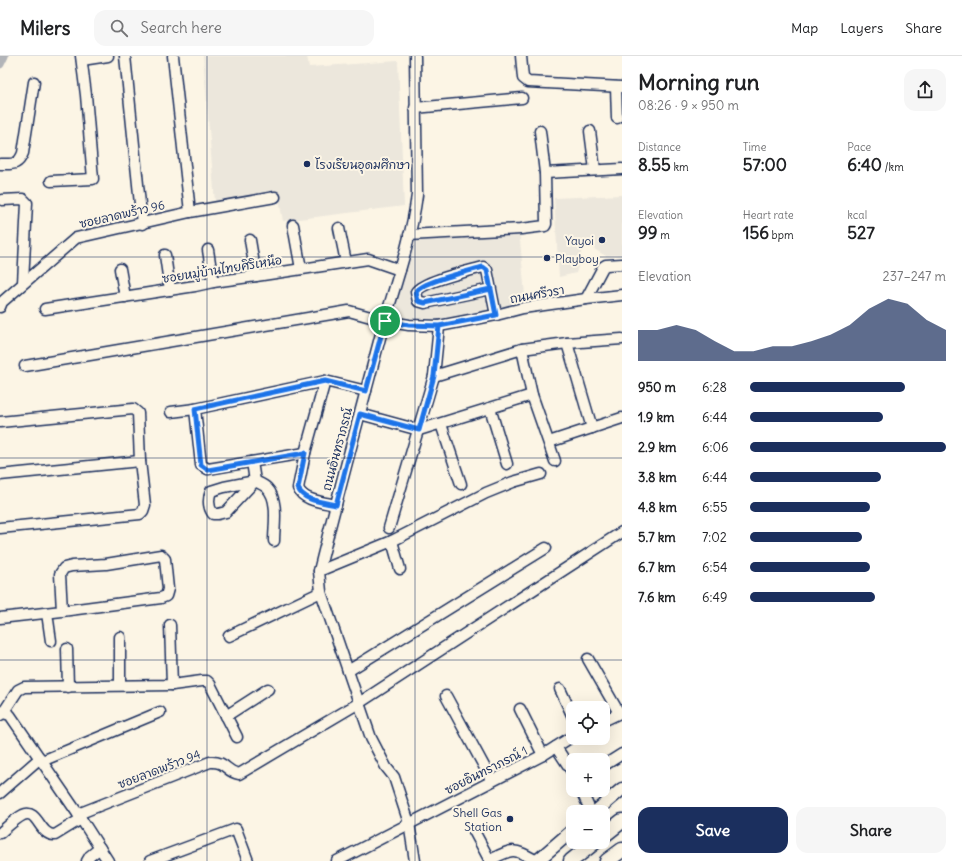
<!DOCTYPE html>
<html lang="en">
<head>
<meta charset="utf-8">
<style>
  :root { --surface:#fff; --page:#f6f6f6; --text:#202124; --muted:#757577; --line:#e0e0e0; --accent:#1b2f5e }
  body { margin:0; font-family:Delius,"Playpen Sans Thai",sans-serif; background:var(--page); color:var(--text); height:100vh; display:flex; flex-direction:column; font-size:15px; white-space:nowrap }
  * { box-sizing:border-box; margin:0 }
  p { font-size:13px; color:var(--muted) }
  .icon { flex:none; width:22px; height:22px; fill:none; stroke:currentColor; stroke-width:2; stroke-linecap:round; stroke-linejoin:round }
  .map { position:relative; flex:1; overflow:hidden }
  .drawer { display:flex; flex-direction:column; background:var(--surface); width:340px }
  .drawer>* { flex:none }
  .buttons { position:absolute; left:566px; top:645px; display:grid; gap:8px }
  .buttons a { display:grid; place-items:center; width:44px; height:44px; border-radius:8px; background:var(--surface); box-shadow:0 4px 16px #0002; font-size:20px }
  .pin { position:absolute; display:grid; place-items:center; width:34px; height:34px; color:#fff; margin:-17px; border:2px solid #fff; border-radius:50%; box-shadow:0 1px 4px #0007 }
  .round { display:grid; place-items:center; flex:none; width:42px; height:42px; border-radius:12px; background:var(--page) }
  .headline { display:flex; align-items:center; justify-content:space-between; height:68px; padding:0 16px }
  h1 { font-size:22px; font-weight:700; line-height:30px }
  .metrics { display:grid; grid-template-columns:repeat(3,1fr); gap:6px; height:68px; padding:4px 16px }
  .metrics div { display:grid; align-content:center }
  .metrics b { font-size:17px; font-weight:700 }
  .metrics small { font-size:11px; font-weight:400 }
  .metrics p { font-size:11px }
  .chart { height:112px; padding:8px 16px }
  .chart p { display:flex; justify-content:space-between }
  .chart svg { width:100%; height:72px; margin-top:4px; fill:var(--accent); opacity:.7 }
  .action { display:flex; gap:8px; margin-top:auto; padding:8px 16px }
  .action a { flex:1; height:46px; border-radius:12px; background:var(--accent); color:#fff; font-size:16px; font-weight:700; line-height:46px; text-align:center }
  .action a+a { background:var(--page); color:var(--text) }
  ul { padding:0 16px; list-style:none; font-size:13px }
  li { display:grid; grid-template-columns:64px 48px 1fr; align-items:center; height:30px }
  li i { height:10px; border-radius:5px; background:var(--accent) }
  header { display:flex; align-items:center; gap:24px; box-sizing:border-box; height:56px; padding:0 20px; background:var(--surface); border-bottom:1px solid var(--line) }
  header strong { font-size:19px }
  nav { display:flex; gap:22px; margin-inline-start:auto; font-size:14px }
  .search { width:280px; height:36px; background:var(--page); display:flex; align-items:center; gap:10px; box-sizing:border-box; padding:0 14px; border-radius:12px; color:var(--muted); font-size:15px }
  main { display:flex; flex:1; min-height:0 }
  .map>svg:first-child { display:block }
  .built { fill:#ece7dc }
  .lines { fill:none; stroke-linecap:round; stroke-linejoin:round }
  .canal { stroke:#b2b4b8; stroke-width:9 }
  .minor-casing { stroke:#1b2f5e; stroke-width:13 }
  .major-casing { stroke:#1b2f5e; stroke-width:15 }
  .highway-casing { stroke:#1b2f5e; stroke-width:17 }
  .minor { stroke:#fcf5e5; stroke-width:10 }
  .major { stroke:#fcf5e5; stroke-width:12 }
  .highway { stroke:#fcf5e5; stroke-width:14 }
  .route-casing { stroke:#fff; stroke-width:8 }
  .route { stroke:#1a73e8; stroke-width:5 }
  .grid { fill:none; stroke:#1b2f5e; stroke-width:1; stroke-opacity:0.55 }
  .poi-dot { fill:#1b2f5e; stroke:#fcf5e5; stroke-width:1.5 }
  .labels { text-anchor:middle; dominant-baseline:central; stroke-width:4; stroke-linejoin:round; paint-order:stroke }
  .poi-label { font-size:12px; fill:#1b2f5e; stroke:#fcf5e5; text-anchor:start }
  .street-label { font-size:12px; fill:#1b2f5e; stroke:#fcf5e5 }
</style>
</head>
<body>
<header>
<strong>Milers</strong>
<div class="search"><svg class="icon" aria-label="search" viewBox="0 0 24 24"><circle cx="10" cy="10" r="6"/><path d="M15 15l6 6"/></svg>Search here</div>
<nav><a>Map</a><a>Layers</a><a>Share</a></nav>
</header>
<main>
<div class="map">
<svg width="622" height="805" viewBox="0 0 622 805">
  <rect width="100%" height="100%" fill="#fcf5e5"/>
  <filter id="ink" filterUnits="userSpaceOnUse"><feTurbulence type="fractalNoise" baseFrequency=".025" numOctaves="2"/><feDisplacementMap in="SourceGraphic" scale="8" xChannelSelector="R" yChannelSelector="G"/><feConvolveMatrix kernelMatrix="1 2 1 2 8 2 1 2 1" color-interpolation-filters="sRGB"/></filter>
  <g filter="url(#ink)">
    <g class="built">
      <polygon points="203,0 307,0 309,11 398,5 404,150 283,165 278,138 215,147"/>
      <polygon points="622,139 622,199 606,200 587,189 582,192 579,208 576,217 559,221 554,142"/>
      <polygon points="519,173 526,250 430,274 384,266 408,184"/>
    </g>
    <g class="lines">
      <polyline class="canal" points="0,8 4,0"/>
      <g class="minor-casing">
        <g id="minor">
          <polyline points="125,0 142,168"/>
          <polyline points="173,0 190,156"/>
          <polyline points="521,0 523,22 528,26 622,31"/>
          <polyline points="82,4 108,0"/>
          <polyline points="616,31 617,62"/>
          <polyline points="415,52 522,42"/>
          <polyline points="590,75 595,114"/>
          <path d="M 0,108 C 12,108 18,110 23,97 L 34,26"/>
          <polyline points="545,117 622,113"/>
          <polyline points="51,125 93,123 86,39 81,0"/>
          <polyline points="2,144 23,143 27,147 23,227"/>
          <polyline points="293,169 301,213"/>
          <polyline points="339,172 346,206"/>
          <polyline points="409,179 521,173 545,170 546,168 545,117 540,75"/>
          <polyline points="250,184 256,220"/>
          <polyline points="208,194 213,226"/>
          <polyline points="165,199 170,234"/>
          <polyline points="120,213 125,241"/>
          <path d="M 491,233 L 425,247 L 418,245 L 416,236 C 423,225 469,215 483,211 L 487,214 L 496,259"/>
          <polyline points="586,243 603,211 606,209 622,208"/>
          <polyline points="0,251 2,246 76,182 190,156 275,141"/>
          <polyline points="45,253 195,230 213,226 256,220 368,203 400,214"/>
          <polyline points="567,287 592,372"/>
          <polyline points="522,293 532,339 555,405"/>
          <polyline points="25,310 349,255 385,265 409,269 439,270 496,259 523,252 586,243 622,239"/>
          <polyline points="434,320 522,293 567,287 622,283"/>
          <path d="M 325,325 L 305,397 L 298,432 C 303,445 323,446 336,449"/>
          <polyline points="490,352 507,408"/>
          <polyline points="171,356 195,353"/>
          <polyline points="360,358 419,374 532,339"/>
          <polyline points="0,366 133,353 138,357 140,405 145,449 143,455 140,458 0,472"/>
          <polyline points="441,368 461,428"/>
          <polyline points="549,386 622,362"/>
          <polyline points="305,397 208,413 201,409 195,353 325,325 366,335"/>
          <path d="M 252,406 L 255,425 C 259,427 264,429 267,432 C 279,444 274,469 274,485"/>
          <polyline points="0,419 140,405"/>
          <path d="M 255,425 L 226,456 L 218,458 L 213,458 C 208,451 208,443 211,435 L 224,431 Z"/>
          <polyline points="389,472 434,320 439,270"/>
          <polyline points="392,485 486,437 513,426 541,418"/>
          <polyline points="319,515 392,485 400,513"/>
          <polyline points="47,557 51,585"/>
          <polyline points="0,562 62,555 161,542 166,540 168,533 165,503 161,499 106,508 72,510 64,512 60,518 62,555"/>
          <polyline points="170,569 172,629"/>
          <polyline points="229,580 321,536"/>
          <polyline points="67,593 68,631"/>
          <polyline points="588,603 619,657"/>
          <polyline points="348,615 546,492"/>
          <polyline points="120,629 120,581"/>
          <polyline points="560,633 573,661"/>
          <polyline points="446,640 492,725"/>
          <polyline points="520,653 543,699"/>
          <polyline points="3,657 18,634 24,631 172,629 202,625 207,625 210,628 237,681"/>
          <path d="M 0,659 L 3,657 L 10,659 L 78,758 L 210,706 C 227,705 225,716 239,718 L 359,647 L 622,476"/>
          <polyline points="226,660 268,633"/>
          <polyline points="603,665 622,656"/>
          <polyline points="556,691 573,717"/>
          <polyline points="42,705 160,656"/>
          <polyline points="603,710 622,698"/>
          <polyline points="581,734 591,756"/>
          <polyline points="0,737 40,702"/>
          <polyline points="78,758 108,805"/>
          <polyline points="474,775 490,805"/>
          <path d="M 0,777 C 7,771 15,763 23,759 C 38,752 39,780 55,779 L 81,763"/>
          <path d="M 490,804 C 514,792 513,792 537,805"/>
          <polyline points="87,805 90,800 100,792"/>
          <polyline points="150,805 236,773 248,805"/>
          <polyline points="337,805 543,699 573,680"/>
          <path d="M 415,805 L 409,767 L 394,721 L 386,711 L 371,682 L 321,536 L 319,515 C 339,434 361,354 382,274 C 395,229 411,185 417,139 L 415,0"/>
        </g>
      </g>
      <g class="major-casing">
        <g id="major">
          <polyline points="595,756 622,733"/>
          <polyline points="537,805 573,774"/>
        </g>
      </g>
      <g class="highway-casing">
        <g id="highway">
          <polyline points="603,780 622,765"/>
          <polyline points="571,805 595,786"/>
          <polyline points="607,805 622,794"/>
        </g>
      </g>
      <use href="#minor" class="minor"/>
      <use href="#major" class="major"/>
      <use href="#highway" class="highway"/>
    </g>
  </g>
  <g class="lines" filter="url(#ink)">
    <g class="route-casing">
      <path id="route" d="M 385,265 L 366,335 L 325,325 L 195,353 L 201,409 L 208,414 L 305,397 L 298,432 C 303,445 323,446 336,449 L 360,358 L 419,374 L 434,320 L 439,270 L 496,259 L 487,214 L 483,211 C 470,215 423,225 416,236 L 418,245 L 425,247 L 491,233 L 496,259 L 439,270 L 409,269 L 385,265"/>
    </g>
    <use href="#route" class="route"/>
  </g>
  <path class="grid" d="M 207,0 L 207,805M 415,0 L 415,805M 0,201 L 622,201M 0,402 L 622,402M 0,604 L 622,604"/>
  <g class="poi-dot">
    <circle cx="307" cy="108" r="4"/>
    <circle cx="602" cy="184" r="4"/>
    <circle cx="547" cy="202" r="4"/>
    <circle cx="510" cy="763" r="4"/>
  </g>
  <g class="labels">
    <g class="poi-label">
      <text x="315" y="108">โรงเรียนอุดมศึกษา</text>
      <text x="594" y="184" text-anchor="end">Yayoi</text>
      <text x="555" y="202">Playboy</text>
      <text x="502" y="756" text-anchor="end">Shell Gas<tspan x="502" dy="14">Station</tspan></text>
    </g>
    <g class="street-label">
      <text transform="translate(122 158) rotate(-13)">ซอยลาดพร้าว 96</text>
      <text transform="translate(222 213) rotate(-9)">ซอยหมู่บ้านไทยศิริเหนือ</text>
      <text transform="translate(537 238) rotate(-10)">ถนนศรีวรา</text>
      <text transform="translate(337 393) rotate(-75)">ถนนอินทราภรณ์</text>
      <text transform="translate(159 713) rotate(-21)">ซอยลาดพร้าว 94</text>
      <text transform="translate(486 714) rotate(-27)">ซอยอินทราภรณ์ 1</text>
    </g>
  </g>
</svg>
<div class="buttons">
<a><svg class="icon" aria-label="locate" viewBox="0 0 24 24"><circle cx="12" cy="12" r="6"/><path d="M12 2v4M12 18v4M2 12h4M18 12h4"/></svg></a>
<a>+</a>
<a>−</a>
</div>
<div class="pin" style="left:385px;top:265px;background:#1e9e55"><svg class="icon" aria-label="arrive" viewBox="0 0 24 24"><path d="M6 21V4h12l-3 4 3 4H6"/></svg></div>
</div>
<section class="drawer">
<div class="headline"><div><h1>Morning run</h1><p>08:26 · 9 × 950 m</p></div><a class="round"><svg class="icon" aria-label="share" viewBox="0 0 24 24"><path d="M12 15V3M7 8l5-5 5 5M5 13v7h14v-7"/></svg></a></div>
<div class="metrics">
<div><p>Distance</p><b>8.55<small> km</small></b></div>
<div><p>Time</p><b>57:00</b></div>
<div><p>Pace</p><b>6:40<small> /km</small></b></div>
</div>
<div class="metrics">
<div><p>Elevation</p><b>99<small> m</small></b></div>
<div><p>Heart rate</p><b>156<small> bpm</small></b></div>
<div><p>kcal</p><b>527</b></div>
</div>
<div class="chart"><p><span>Elevation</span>237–247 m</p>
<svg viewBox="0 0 160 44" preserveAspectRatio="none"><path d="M0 44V25L10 25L20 22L30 25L40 32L50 38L60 38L70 35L80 35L90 32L100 28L110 22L120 12L130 6L140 9L150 19L160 25V44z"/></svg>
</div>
<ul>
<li><b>950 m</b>6:28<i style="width:79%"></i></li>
<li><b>1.9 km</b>6:44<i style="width:68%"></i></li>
<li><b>2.9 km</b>6:06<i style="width:100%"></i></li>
<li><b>3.8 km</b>6:44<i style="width:67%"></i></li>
<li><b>4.8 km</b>6:55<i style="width:61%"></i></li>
<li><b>5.7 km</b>7:02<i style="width:57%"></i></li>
<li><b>6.7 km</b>6:54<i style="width:61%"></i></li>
<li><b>7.6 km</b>6:49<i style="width:64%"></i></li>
</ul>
<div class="action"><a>Save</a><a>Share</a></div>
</section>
</main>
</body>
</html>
